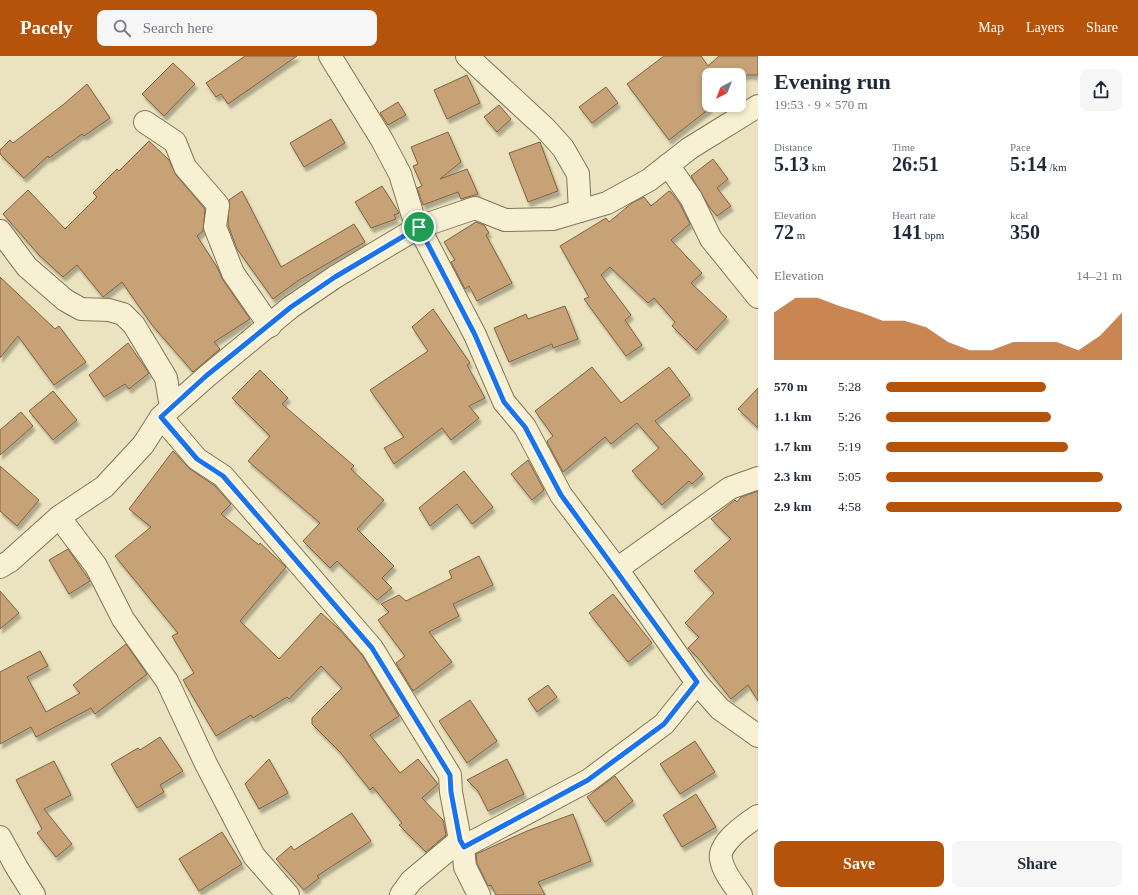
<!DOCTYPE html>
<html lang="en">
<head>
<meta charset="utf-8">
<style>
  :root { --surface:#fff; --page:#f6f6f7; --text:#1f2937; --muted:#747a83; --accent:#b45309 }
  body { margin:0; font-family:"Times New Roman",serif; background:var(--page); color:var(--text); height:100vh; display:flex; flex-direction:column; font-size:15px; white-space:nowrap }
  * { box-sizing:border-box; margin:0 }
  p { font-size:13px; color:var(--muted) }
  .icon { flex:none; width:22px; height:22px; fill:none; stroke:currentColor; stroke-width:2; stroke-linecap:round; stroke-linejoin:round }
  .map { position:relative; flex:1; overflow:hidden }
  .sheet { display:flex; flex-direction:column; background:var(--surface); width:380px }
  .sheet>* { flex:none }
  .needle { width:26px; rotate:222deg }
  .fabs { position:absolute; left:702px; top:12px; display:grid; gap:8px }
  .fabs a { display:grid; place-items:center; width:44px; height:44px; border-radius:8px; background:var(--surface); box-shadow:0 2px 6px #0003; font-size:20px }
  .pin { position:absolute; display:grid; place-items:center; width:34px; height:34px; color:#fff; margin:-17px; border:2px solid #fff; border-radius:50%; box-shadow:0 1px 4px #0007 }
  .round { display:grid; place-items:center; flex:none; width:42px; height:42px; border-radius:8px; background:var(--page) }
  .overview { display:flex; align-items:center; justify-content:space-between; height:68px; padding:0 16px }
  h1 { font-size:22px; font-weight:800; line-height:30px }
  .figures { display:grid; grid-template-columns:repeat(3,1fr); gap:6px; height:68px; padding:4px 16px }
  .figures div { display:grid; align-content:center }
  .figures b { font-size:20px; font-weight:800 }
  .figures small { font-size:11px; font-weight:400 }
  .figures p { font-size:11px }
  .chart { height:112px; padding:8px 16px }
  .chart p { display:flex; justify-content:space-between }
  .chart svg { width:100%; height:72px; margin-top:4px; fill:var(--accent); opacity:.7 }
  .cta { display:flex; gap:8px; margin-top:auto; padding:8px 16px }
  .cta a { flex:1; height:46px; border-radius:8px; background:var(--accent); color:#fff; font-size:16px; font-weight:800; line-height:46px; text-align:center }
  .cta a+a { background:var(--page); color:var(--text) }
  ul { padding:0 16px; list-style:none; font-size:13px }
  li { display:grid; grid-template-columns:64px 48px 1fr; align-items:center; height:30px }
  li i { height:10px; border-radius:5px; background:var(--accent) }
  header { display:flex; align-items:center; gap:24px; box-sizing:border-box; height:56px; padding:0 20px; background:var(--accent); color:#fff }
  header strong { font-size:19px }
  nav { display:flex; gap:22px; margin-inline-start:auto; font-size:14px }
  .search { width:280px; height:36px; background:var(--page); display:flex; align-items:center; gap:10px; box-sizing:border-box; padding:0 14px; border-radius:8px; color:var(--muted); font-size:15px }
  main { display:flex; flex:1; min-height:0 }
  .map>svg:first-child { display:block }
  .building { fill:#c7a277; stroke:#806140; filter:url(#shadow) }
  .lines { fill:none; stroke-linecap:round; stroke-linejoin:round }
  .minor-casing { stroke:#837459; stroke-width:24 }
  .minor { stroke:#f7f0d2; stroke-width:22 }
  .route-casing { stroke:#fff; stroke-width:8 }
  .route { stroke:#1a73e8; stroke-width:5 }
</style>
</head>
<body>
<header>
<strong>Pacely</strong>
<div class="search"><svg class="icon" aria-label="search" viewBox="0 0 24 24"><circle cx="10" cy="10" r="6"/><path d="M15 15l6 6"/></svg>Search here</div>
<nav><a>Map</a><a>Layers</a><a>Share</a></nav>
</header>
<main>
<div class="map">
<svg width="758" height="839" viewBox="0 0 758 839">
  <defs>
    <filter id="shadow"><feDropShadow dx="2.5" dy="4.5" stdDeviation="1" flood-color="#0004"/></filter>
  </defs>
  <rect width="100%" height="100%" fill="#ebe3bf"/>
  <g class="building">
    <polygon points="245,0 297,0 228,48 221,38 216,41 206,27"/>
    <polygon points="664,0 701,0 708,10 719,0 758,0 758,19 709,19 709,53 669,84 627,28"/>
    <polygon points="173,7 195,28 164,60 142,38"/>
    <polygon points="467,19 480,47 447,63 434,34"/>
    <polygon points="87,28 110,62 84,80 82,78 49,102 48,100 24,122 0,98 0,94 10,84 13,87 64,48"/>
    <polygon points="606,31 618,47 592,67 579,51"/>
    <polygon points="398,46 406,59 388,69 380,57"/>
    <polygon points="499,49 511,63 497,76 484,61"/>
    <polygon points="331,63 345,87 304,111 290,87"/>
    <polygon points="448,76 461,106 440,123 467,113 478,138 461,143 458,136 423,149 417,132 422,130 413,110 418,108 411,91"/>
    <polygon points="149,85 169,104 176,119 205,153 203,175 197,180 217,211 223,224 250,263 214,286 220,293 193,316 152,269 122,226 103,241 77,209 63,221 39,199 3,158 28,134 65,173 97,141 93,137 117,113 119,115"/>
    <polygon points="540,86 558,135 528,146 509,97"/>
    <polygon points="713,103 728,123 717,132 731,150 717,160 710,152 691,120"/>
    <polygon points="382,130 399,157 394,159 396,163 371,172 355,146"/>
    <polygon points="242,135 281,211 354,168 365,186 299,224 273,243 237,193 228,169 229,144"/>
    <polygon points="669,135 671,136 680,148 690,168 671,184 702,217 691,227 727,261 696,294 672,270 675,266 654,242 648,247 610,211 601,219 631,259 625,264 642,289 626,300 584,243 589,241 560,190 606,162 609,166 632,147 644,141 651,150"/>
    <polygon points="476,166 484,169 489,177 486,179 512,227 477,245 469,230 465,233 451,206 455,204 444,186"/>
    <polygon points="0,221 55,273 59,270 86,306 54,329 18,280 0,302"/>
    <polygon points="565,250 578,283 553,292 552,288 509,306 494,272 526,258 528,263"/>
    <polygon points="433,253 470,307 467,309 485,342 469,350 479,362 451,384 442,372 394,408 384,392 404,381 370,334 428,295 412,271"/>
    <polygon points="128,287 149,317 129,333 125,328 104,341 89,319"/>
    <polygon points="592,311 621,347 669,311 690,339 655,365 703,418 692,428 689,425 662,449 632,415 659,392 637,367 611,388 605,381 563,416 548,388 547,385 553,380 535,355"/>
    <polygon points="260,314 288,342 282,348 354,410 351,413 384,444 357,473 394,510 382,522 392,532 377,544 337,505 330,512 303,485 320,467 248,405 270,380 232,342"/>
    <polygon points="758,332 758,372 738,353"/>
    <polygon points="53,335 77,364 53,384 29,355"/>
    <polygon points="21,356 33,370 0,399 0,374"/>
    <polygon points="173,395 190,413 215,430 231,448 221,458 259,489 260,487 286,511 240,565 279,603 321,557 338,572 362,599 399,660 370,679 400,717 418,703 438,728 422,742 443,764 446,779 426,796 399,769 402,767 373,731 370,734 340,696 312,668 312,662 342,632 321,610 289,643 287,641 253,662 251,659 216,680 183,624 194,617 172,580 178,577 115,500 151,471 129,453"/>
    <polygon points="528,404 544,434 532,444 511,418"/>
    <polygon points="0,410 39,444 17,470 0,455"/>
    <polygon points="464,415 493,451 472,468 457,448 430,470 419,452"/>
    <polygon points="758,435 758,645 748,629 731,643 698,602 688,592 699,581 685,567 714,537 694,515 731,483 711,463 735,444 737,446 741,441"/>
    <polygon points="68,493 90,525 69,538 49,504"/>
    <polygon points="479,500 493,529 453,548 459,560 429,576 452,606 413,635 396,607 405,600 378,564 389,556 381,548 399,539 406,545 452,522 449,515"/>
    <polygon points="0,535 19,557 0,573"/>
    <polygon points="613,538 652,587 628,606 589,557"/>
    <polygon points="126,588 147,618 95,658 91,652 36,681 31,671 0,688 0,616 40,595 48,610 27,621 46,656 80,637 73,629"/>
    <polygon points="548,629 557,641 537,656 528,643"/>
    <polygon points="470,644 497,685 467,707 439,665"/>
    <polygon points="160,681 183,715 160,729 164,736 137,752 111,708 138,692 140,694"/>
    <polygon points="695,685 715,716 680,738 660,708"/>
    <polygon points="269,703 288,737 259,753 245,728"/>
    <polygon points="507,703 524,738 488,755 478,735 467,724"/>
    <polygon points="54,705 71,739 44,753 72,788 56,801 37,777 42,773 16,724"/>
    <polygon points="615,720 633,745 605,766 587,741"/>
    <polygon points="696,738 716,771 682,791 663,759"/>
    <polygon points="352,757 371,785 317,820 319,822 304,834 276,803 291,790 294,794"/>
    <polygon points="573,758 591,805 538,826 545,839 496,839 491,829 488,830 477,807 476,798 527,775"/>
    <polygon points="222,776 242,808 199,835 179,803"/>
  </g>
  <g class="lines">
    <g class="minor-casing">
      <g id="minor">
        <polyline points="330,0 382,84 400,118 413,160 475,279 504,346 525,371 561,439 617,513 697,627 720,653 758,680"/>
        <polyline points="467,0 544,71 563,92 578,118 580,155"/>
        <polyline points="145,66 175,86 185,111 218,149 215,171 233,217 270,270"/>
        <polyline points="668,109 691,142 711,183 758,241"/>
        <polyline points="0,175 27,211 65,244 81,253 109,254 123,258 134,269 166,322 171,351"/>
        <polyline points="161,361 197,403 223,420 372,592 450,719 451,736 460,784 463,791 465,811 479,839"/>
        <polyline points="59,461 96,510 123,563 167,625 206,708 254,800 288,839"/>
        <polyline points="0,511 10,505 59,461 104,431 143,389 161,361 206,321 291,251 335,221 419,171 475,152 505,164 553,163 607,147 649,124 690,92 758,50"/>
        <polyline points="617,513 730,432 758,422"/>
        <polyline points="0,781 17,812 34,839"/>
        <polyline points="463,791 589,724 664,668 697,627"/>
        <polyline points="401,839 411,825 460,784"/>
        <path d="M 741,839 C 734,829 723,816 721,803 C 718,787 746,768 758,760"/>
      </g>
    </g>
    <use href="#minor" class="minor"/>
  </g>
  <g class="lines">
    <g class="route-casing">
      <polygon id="route" points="419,171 475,279 504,346 525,371 561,439 697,626 664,668 588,724 464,791 460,784 451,736 450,719 372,592 223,420 197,403 161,361 206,320 291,251 335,221"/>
    </g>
    <use href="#route" class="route"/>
  </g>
</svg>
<div class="fabs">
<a><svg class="needle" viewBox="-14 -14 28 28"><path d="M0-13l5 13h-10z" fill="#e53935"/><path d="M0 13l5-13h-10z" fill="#747a83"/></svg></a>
</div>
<div class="pin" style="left:419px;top:171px;background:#1e9e55"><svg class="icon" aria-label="arrive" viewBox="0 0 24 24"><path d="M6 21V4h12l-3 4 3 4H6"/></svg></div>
</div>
<section class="sheet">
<div class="overview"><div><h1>Evening run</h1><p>19:53 · 9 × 570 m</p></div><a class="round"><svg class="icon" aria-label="share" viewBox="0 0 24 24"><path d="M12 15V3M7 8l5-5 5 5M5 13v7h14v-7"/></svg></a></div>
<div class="figures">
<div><p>Distance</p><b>5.13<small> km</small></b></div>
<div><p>Time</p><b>26:51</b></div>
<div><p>Pace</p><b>5:14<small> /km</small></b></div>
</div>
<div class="figures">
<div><p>Elevation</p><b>72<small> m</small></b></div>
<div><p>Heart rate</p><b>141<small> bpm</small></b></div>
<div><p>kcal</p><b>350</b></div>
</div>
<div class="chart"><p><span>Elevation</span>14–21 m</p>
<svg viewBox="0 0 160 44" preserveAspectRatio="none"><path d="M0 44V15L10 6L20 6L30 11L40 15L50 20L60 20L70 24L80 33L90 38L100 38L110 33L120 33L130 33L140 38L150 29L160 15V44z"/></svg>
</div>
<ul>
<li><b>570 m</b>5:28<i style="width:68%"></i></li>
<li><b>1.1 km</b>5:26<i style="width:70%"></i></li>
<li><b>1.7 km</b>5:19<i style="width:77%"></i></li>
<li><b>2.3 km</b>5:05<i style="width:92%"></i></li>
<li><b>2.9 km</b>4:58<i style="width:100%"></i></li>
</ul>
<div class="cta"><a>Save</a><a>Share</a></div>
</section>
</main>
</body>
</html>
